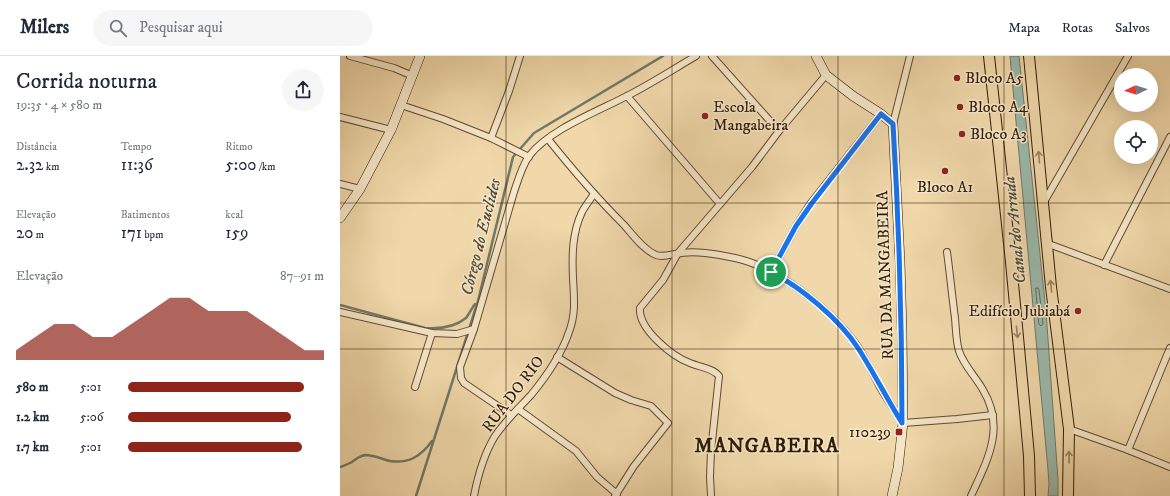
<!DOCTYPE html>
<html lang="pt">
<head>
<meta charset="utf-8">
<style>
  :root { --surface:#fff; --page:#f6f6f7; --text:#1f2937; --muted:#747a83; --line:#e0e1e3; --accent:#8f2418 }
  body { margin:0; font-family:"IM FELL DW Pica",serif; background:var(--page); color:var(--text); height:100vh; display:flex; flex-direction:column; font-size:15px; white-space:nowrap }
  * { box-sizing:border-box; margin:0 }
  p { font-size:13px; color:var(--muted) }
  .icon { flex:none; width:22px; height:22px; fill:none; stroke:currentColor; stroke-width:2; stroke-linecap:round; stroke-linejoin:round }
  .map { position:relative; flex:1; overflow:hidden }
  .sheet { display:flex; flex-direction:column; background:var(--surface); width:340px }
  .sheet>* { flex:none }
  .needle { width:26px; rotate:266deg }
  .controls { position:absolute; left:774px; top:12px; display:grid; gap:8px }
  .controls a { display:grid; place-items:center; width:44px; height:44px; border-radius:50%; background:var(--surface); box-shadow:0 4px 16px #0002; font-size:20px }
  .pin { position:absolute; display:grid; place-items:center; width:34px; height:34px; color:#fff; margin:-17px; border:2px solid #fff; border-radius:50%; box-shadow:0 1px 4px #0007 }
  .round { display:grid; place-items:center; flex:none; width:42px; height:42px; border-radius:21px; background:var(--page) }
  .overview { display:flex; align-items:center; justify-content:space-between; height:68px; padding:0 16px }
  h1 { font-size:22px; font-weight:600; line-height:30px }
  .stats { display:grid; grid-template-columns:repeat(3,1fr); gap:6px; height:68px; padding:4px 16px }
  .stats div { display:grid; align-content:center }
  .stats b { font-size:17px; font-weight:600 }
  .stats small { font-size:11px; font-weight:400 }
  .stats p { font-size:11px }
  .chart { height:112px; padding:8px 16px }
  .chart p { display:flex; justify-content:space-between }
  .chart svg { width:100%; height:72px; margin-top:4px; fill:var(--accent); opacity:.7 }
  ul { padding:0 16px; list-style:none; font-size:13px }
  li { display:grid; grid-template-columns:64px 48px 1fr; align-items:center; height:30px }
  li i { height:10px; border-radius:5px; background:var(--accent) }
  header { display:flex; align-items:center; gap:24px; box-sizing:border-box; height:56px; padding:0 20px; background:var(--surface); border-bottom:1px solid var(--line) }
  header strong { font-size:19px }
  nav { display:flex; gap:22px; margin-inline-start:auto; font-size:14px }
  .search { width:280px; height:36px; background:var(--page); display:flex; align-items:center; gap:10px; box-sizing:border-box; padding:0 14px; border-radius:22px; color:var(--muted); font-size:15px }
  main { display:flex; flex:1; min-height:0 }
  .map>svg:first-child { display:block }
  .water { fill:#9ab9ac; stroke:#70796a }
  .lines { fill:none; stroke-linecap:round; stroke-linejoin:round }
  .shore { stroke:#656a59; stroke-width:1 }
  .stream { stroke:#70796a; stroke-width:2.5 }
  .street-casing { stroke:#604a2f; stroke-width:8 }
  .secondary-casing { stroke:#301a06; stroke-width:10 }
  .primary-casing { stroke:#301a06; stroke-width:12 }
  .street { stroke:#f5e6c8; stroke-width:6 }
  .secondary { stroke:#f5e6c8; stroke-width:9 }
  .primary { stroke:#f0d8aa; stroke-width:10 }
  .oneway { stroke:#9a8260 }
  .route-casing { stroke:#fff; stroke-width:8 }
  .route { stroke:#1a73e8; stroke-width:5 }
  .grid { fill:none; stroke:#301a06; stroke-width:1; stroke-opacity:0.55 }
  .poi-dot { fill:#8f2418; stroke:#f5e6c8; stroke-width:1.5 }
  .labels { text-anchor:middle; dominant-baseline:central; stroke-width:3; stroke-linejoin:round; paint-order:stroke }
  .poi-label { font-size:16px; fill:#301a06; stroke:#f5e6c8; text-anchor:start }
  .street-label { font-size:16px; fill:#301a06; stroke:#f5e6c8 }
  .water-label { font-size:17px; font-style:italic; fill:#504a38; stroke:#f5e6c8 }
  .district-label { font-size:20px; font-weight:bold; letter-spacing:1px; fill:#301a06; stroke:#f5e6c8 }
</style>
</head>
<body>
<header>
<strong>Milers</strong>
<div class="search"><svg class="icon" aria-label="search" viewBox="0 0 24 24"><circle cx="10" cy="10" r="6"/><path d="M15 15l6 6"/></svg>Pesquisar aqui</div>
<nav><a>Mapa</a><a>Rotas</a><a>Salvos</a></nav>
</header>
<main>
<section class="sheet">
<div class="overview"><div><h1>Corrida noturna</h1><p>19:35 · 4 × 580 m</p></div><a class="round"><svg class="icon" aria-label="share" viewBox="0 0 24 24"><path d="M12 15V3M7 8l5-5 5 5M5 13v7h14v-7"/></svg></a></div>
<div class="stats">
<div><p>Distância</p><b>2.32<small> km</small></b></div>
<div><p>Tempo</p><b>11:36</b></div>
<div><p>Ritmo</p><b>5:00<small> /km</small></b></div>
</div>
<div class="stats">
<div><p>Elevação</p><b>20<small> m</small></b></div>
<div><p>Batimentos</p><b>171<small> bpm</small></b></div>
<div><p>kcal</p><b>159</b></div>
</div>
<div class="chart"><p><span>Elevação</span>87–91 m</p>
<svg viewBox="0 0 160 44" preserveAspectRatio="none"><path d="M0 44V38L10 30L20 22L30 22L40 30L50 30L60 22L70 14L80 6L90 6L100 14L110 14L120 14L130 22L140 30L150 38L160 38V44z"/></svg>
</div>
<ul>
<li><b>580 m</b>5:01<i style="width:90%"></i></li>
<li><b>1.2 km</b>5:06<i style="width:83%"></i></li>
<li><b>1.7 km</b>5:01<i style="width:89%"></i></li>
</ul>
</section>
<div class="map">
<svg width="830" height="440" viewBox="0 0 830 440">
  <rect width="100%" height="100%" fill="#f0d8aa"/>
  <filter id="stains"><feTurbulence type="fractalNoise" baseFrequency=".005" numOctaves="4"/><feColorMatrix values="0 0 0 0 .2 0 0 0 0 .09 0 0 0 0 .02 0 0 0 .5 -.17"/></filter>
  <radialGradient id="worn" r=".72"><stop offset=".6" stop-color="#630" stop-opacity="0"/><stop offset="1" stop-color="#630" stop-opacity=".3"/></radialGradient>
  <polygon class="water" points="670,0 679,0 706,255 718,424 718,440 708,440 709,428 708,414"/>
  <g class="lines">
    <polygon class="shore" points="696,232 698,232 699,234 703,268 701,270 699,268"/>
    <g class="stream">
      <path d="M 0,249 L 85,272 C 99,273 115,271 126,262 C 129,258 132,252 135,248"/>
      <path d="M 0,411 C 4,410 8,408 12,406 C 16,403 19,400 25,399 C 34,399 42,403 50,405 C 69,408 81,400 92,385"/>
      <polyline points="76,440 138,245 173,101 194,77 323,0"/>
    </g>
    <g class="street-casing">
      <g id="street">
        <polyline points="10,0 54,12 73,20"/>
        <polyline points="372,0 439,75"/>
        <polyline points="287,40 380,148"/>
        <polyline points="61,49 103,63 151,82 189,101"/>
        <polyline points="0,61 51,74"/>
        <polyline points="553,68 570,0"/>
        <polyline points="151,82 169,35 180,0"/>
        <path d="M 208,83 C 232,113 257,142 284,169 C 293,179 302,192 314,198 C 320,202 329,199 335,198 C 354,194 376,198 395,202 C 438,211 493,255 518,291 C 526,304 533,317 540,331 C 547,343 555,355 563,367 L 617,363 L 653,359"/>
        <polyline points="0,128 20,133"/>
        <polyline points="704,146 788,0"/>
        <polyline points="706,187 830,233"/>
        <path d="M 607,196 C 610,218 612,240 615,262 C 616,273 616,285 619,295 C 624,310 636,321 643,334 C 666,372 647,405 631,440"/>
        <polyline points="764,209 830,81"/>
        <polyline points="431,216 456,170 471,147 541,58"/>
        <path d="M 0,256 L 92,277 L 117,278 L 134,273 L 174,136 C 178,124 182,110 189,100 C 209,74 256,56 285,41 C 309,29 332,14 356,0"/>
        <polyline points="134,273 120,311 121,322 124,327 171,359"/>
        <polyline points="217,301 275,337 291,344 311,350 328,367 294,410 275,440"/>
        <polyline points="75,331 92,277"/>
        <polyline points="178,353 236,395 257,421 277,438"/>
        <polyline points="729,373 788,394 830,411"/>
        <polyline points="788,394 830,292"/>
        <path d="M 134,440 C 138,419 144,398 155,380 C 166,364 179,352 191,339 C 205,322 222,297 229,276 C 236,258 234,242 233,222 C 232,200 232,177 242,156 C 245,150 250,144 254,138"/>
        <path d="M 371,440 L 370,421 L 371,395 L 379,320 C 373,312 359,311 350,307 C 333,301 298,273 300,252 L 323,224 L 338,197 L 412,111 L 439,75 L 486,19"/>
      </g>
    </g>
    <g class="secondary-casing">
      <g id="secondary">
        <polyline points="476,0 486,19 513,40 541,58 553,68 560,206 562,275 563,367 558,412 552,440"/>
        <polyline points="0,162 20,133 51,74 80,0"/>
      </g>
    </g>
    <g class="primary-casing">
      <g id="primary">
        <polyline points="649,0 671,206 686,367 689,400 690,440"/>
        <polyline points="689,0 711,231 729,373 728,440"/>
      </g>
    </g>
    <use href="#street" class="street"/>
    <use href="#secondary" class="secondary"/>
    <use href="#primary" class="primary"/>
  </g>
  <defs><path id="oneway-shaft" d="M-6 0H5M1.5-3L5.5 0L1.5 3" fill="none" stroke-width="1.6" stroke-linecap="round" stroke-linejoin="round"/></defs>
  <g class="oneway">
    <use href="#oneway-shaft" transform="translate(699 101) rotate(-95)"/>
    <use href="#oneway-shaft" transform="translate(711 230) rotate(-96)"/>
    <use href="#oneway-shaft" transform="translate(677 276) rotate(84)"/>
    <use href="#oneway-shaft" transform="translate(729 401) rotate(-91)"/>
  </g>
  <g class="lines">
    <g class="route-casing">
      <path id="route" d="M 541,58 L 553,68 C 559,168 562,267 562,367 C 547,343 534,317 518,292 C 499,263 462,232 431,216 L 456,170 L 472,147 Z"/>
    </g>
    <use href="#route" class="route"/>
  </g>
  <path class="grid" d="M 166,0 L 166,440M 332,0 L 332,440M 498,0 L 498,440M 664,0 L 664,440M 0,147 L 830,147M 0,293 L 830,293"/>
  <g class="poi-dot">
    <circle cx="617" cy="22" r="4"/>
    <circle cx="620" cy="51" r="4"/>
    <circle cx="365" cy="60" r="4"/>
    <circle cx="622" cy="78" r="4"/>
    <circle cx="605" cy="115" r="4"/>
    <circle cx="738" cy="255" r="4"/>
    <rect x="555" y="372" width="8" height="8" rx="2"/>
  </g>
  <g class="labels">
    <g class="poi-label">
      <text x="625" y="22">Bloco A5</text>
      <text x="373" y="51">Escola<tspan x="373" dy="18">Mangabeira</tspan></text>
      <text x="628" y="51">Bloco A4</text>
      <text x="630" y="78">Bloco A3</text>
      <text x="605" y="131" text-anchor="middle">Bloco A1</text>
      <text x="730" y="255" text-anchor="end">Edifício Jubiabá</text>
      <text x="551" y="376" text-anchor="end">110239</text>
    </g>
    <g class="street-label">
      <text transform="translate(545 219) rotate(-92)">RUA DA MANGABEIRA</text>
      <text transform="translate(173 338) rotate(-53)">RUA DO RIO</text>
    </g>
    <g class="water-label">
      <text transform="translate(675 174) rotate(-96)">Canal do Arruda</text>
      <text transform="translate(141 181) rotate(-76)">Córego do Euclides</text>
    </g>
    <g class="district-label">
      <text x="427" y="390">MANGABEIRA</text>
    </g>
  </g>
  <rect width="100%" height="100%" filter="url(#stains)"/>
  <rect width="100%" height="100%" fill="url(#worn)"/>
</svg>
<div class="controls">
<a><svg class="needle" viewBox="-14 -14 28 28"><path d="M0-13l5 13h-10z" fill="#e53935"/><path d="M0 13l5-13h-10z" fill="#747a83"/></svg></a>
<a><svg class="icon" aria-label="locate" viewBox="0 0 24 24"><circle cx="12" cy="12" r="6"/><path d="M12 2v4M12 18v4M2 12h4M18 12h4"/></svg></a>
</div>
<div class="pin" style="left:431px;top:216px;background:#1e9e55"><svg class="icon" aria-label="arrive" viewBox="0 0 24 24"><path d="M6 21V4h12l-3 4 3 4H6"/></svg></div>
</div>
</main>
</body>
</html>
